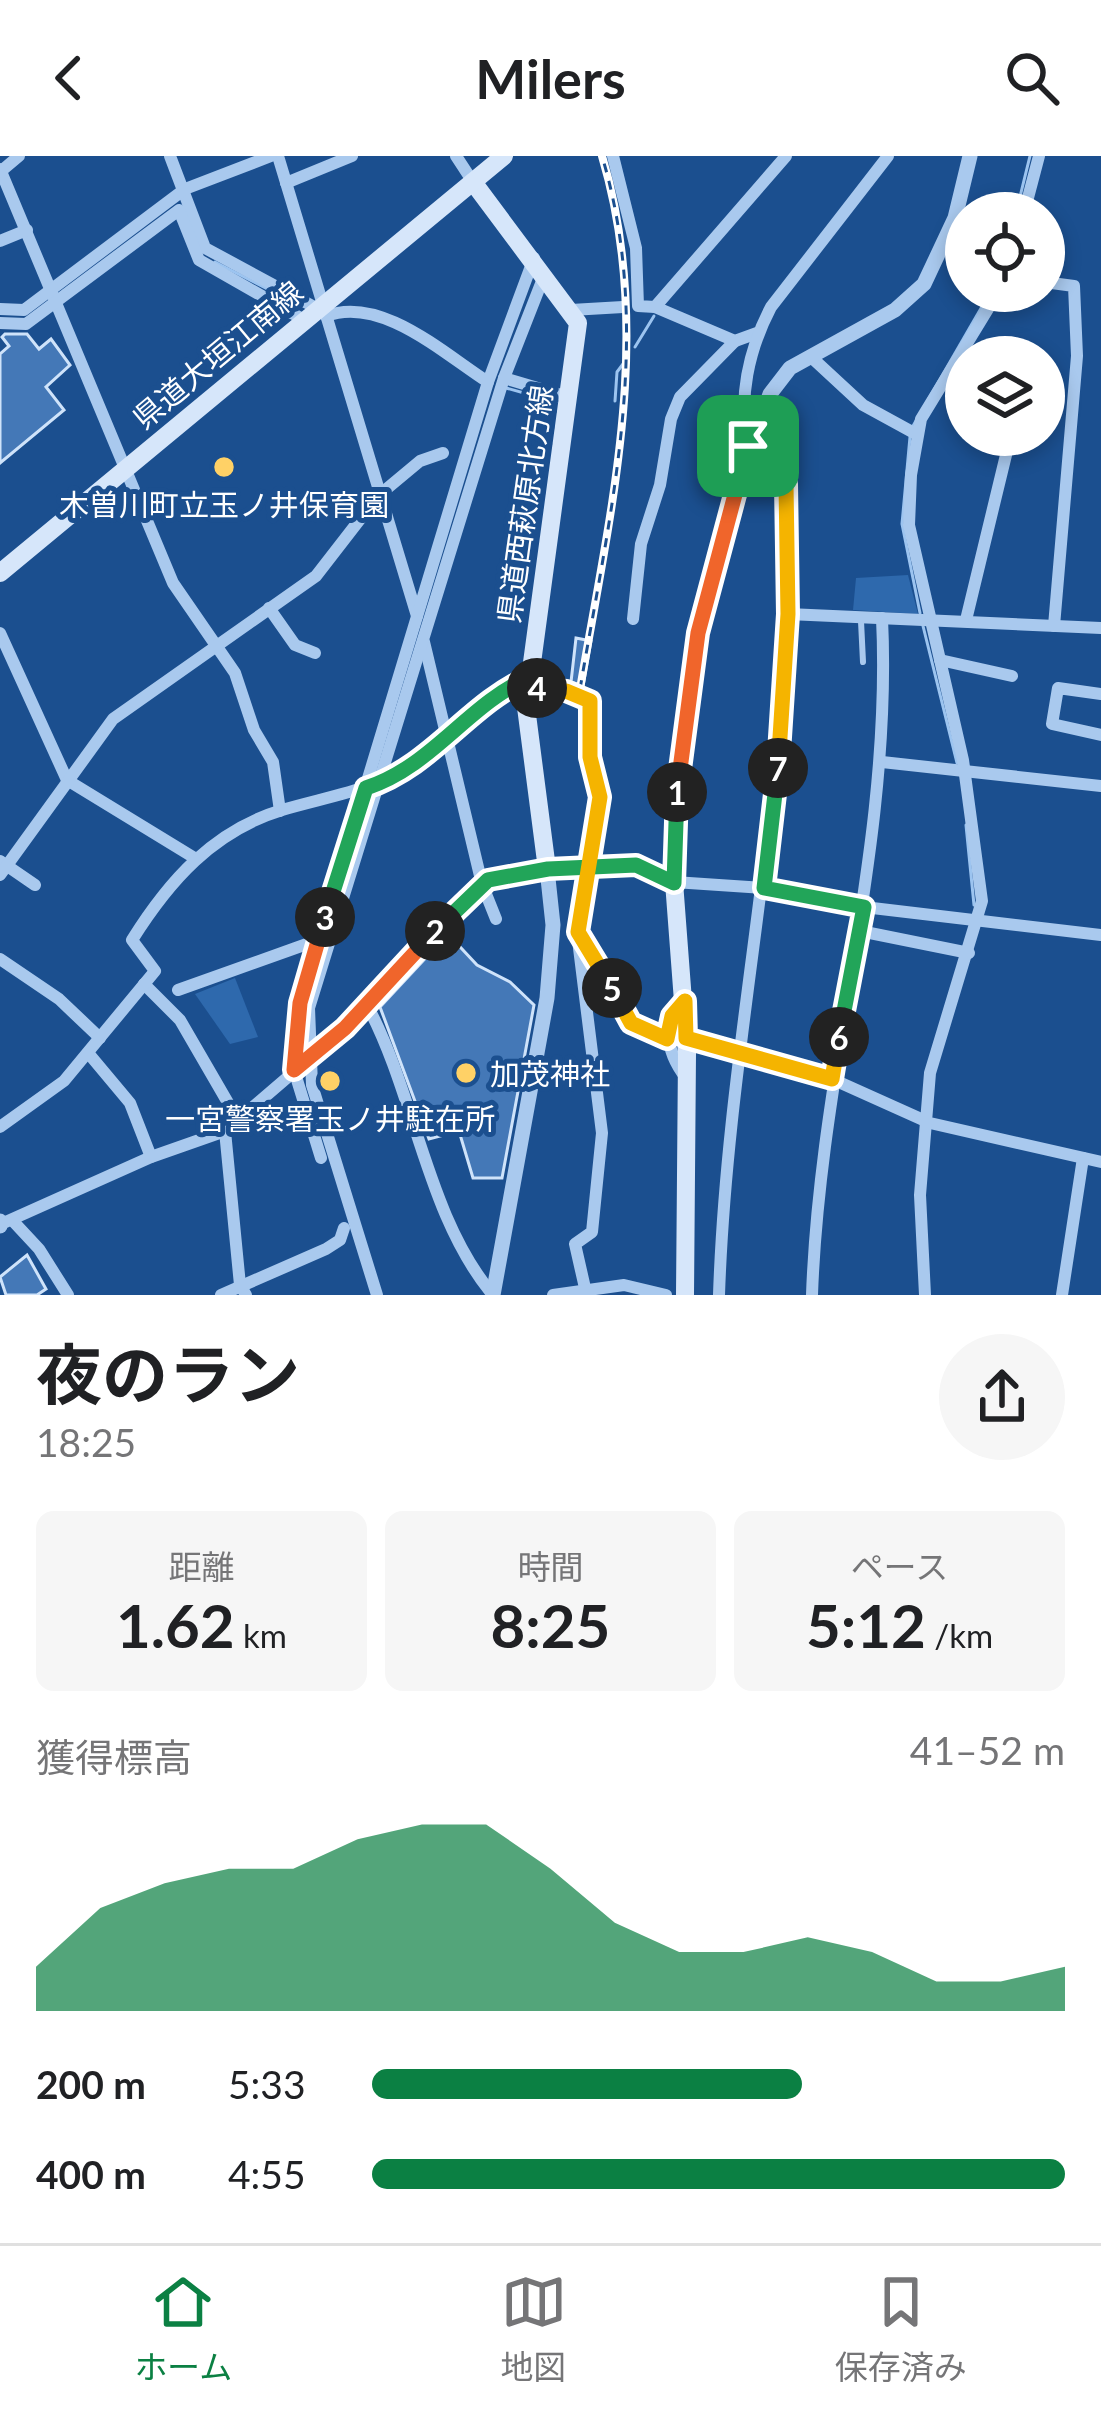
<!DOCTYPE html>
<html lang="ja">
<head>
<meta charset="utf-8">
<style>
  :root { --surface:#fff; --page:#f6f6f6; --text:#202124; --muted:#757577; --line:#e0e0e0; --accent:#0b8043 }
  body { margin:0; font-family:Lato,"Noto Sans JP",sans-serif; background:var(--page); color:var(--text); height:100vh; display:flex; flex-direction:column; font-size:45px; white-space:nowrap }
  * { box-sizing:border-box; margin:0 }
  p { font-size:39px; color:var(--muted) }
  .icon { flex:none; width:66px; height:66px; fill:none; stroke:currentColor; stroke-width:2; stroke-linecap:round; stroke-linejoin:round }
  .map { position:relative; height:1139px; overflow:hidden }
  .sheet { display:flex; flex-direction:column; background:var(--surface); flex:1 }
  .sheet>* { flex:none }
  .fabs { position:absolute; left:945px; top:36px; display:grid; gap:24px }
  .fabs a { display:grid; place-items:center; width:120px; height:120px; border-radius:50%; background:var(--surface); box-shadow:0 6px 18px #0003; font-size:60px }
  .pin { position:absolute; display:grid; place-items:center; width:102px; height:102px; color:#fff; margin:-51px; border-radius:24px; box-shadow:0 6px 18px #0006 }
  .km { position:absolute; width:60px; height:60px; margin:-30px; border-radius:50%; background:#222; color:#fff; font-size:33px; line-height:60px; text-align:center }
  .round { display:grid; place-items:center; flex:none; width:126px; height:126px; border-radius:63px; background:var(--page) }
  .head { display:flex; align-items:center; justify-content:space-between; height:204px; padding:0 36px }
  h1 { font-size:66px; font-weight:700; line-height:90px }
  .stats { display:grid; grid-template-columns:repeat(3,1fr); gap:18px; height:204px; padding:12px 36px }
  .stats div { display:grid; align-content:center; border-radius:18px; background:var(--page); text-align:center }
  .stats b { font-size:60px; font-weight:700 }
  .stats small { font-size:33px; font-weight:400 }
  .stats p { font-size:33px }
  .chart { height:336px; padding:24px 36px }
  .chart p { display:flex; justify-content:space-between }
  .chart svg { width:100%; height:216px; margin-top:12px; fill:var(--accent); opacity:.7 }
  ul { padding:0 36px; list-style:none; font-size:39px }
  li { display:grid; grid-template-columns:192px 144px 1fr; align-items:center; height:90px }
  li i { height:30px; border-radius:15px; background:var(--accent) }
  header { display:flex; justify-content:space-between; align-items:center; height:156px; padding:0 36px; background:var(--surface); font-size:54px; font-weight:700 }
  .tab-bar { display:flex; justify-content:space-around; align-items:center; height:168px; border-top:3px solid var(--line); background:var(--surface); font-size:33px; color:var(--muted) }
  .tab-bar a { display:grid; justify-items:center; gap:6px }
  .tab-bar .active { color:var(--accent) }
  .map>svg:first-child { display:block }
  .green { fill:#2e69ad }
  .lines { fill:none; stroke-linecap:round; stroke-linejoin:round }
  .stream { stroke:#9cc4f0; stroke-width:3 }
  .building { fill:#4478b7; stroke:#cfe3fa; stroke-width:3 }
  .service { stroke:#a9c9ee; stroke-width:6 }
  .minor { stroke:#a9c9ee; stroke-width:12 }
  .tertiary { stroke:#a9c9ee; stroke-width:15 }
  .secondary { stroke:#d6e6fa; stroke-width:18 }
  .rail-casing { stroke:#fff; stroke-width:8 }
  .rail { stroke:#1b4f8f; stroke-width:3; stroke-dasharray:9; stroke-linecap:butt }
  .split-1-casing { stroke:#fff; stroke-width:24 }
  .split-2-casing { stroke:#fff; stroke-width:24 }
  .split-3-casing { stroke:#fff; stroke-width:24 }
  .split-4-casing { stroke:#fff; stroke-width:24 }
  .split-5-casing { stroke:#fff; stroke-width:24 }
  .split-6-casing { stroke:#fff; stroke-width:24 }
  .split-7-casing { stroke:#fff; stroke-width:24 }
  .split-8-casing { stroke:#fff; stroke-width:24 }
  .split-1 { stroke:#f0652b; stroke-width:15 }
  .split-2 { stroke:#22a559; stroke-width:15 }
  .split-3 { stroke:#f0652b; stroke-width:15 }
  .split-4 { stroke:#22a559; stroke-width:15 }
  .split-5 { stroke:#f5b400; stroke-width:15 }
  .split-6 { stroke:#f5b400; stroke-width:15 }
  .split-7 { stroke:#22a559; stroke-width:15 }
  .split-8 { stroke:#f5b400; stroke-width:15 }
  .poi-dot { fill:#ffd166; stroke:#1b4f8f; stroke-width:4.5 }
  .labels { text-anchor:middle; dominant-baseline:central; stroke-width:10; stroke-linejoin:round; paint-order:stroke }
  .street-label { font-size:30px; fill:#fff; stroke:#1b4f8f }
  .poi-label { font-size:30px; fill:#fff; stroke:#1b4f8f }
</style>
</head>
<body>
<header><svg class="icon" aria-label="back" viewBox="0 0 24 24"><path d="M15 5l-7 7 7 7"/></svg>Milers<svg class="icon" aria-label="search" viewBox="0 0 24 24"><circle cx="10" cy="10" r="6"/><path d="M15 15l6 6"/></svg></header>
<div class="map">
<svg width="1101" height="1139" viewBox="0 0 1101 1139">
  <rect width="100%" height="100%" fill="#1b4f8f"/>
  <g class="green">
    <polygon points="908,419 918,458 853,454 856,422"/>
    <polygon points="235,822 258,881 230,888 195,838"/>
  </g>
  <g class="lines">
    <g class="stream">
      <polyline points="1016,57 1030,0"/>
      <polyline points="215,106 287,143"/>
      <polyline points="635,191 654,160"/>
      <polyline points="506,232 556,246"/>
      <polyline points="615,245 617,216 626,204"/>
      <polyline points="913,270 991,135"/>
      <polyline points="910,281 902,368 920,457"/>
      <polyline points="923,470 957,607"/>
      <polyline points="966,669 974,749"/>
    </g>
  </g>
  <g class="building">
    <polygon points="5,178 27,178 39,193 51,183 70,209 46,231 64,254 0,307 0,198 9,190 2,181"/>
    <polygon points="576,482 591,485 583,530 571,526"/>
    <polygon points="448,778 477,809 510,826 534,849 502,1022 473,1022 459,975 429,983 380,851"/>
    <polygon points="27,1099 46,1133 37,1139 6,1139 0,1121"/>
  </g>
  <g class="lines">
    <polyline class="service" points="861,465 863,506"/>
    <g class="minor">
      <polyline points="170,0 205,92 318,153"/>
      <polyline points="278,0 417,460"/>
      <polyline points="456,0 473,26"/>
      <polyline points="613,0 636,92 638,150 655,151 735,185 757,177"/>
      <polyline points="0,13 173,427 235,517 254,574 273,606 280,655"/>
      <polyline points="0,16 19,0"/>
      <polyline points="286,27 352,0"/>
      <polyline points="1024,57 1039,0"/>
      <polyline points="0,85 27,74"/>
      <polyline points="1044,126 1074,130 1077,200 1054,470"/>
      <polyline points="655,151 786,0"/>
      <polyline points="0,153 24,154 185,33 271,0"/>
      <polyline points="571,154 623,151"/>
      <path d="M 326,160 C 381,139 444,198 488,226"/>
      <polyline points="0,167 26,168 179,54 199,104 304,164"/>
      <polyline points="810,200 863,249 916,278"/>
      <polyline points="504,222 568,241"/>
      <path d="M 749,290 C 737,244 749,193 771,151 L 888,0"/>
      <polyline points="269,452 295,489 315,497"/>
      <polyline points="788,458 1101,472"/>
      <polyline points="633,463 641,388 660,329 671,263 680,241 735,185"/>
      <polyline points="966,464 1006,299"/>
      <polyline points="0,477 67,624 193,701"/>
      <polyline points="424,486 482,728 496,763"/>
      <polyline points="940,504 1012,520"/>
      <polyline points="528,531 566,535 590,545 590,601 600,641 577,776 602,977 592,1076 575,1088 585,1132"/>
      <polyline points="1101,538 1058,532 1052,568 1101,579"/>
      <polyline points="882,606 1101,630"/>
      <polyline points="0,705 35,729"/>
      <polyline points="0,719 113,563 316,420 378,340 420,305 443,297"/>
      <polyline points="674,726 764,732 864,751 1101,779"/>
      <polyline points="860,775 969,797"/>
      <polyline points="579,778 631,867 667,883"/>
      <polyline points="0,803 59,843 100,882"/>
      <polyline points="144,828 180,864 238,964"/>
      <polyline points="178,834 318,784"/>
      <path d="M 685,845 C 662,870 666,896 686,922"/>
      <path d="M 367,849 C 416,940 426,1059 493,1139"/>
      <polyline points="686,882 832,923 930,967 1101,1006"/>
      <polyline points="89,898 130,947 151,1001"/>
      <path d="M 0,971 L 64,925 L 155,815 L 132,784 C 169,725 213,675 282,654 C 330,640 378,633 421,606 C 461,581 487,540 530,521"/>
      <polyline points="225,975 240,1129 246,1139"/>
      <polyline points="321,1002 294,914 300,847 488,226 534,102"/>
      <polyline points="12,1064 39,1093 68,1139"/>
      <polyline points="1,1068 151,1001 225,975 345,872 482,728 547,713"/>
      <polyline points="221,1139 326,1093 340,1084 344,1072"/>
      <polyline points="377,1139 312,929 309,852 504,222 544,120"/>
      <polyline points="553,1139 624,1129 666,1139"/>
      <path d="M 719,1139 C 728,867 799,602 786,329 L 760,298 L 761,267"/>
      <path d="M 812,1139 C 820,911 893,691 882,462"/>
      <polyline points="925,1139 920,1039 930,917 982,745 963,604 909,369 911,319 921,263 999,135"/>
      <polyline points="1062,1139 1083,1002"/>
    </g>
    <g class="tertiary">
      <polyline points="674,726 678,621 697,477 738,325 770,238 790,212 895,154 924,128 955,62 970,0"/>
      <polyline points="0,1065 0,1070"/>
      <polyline points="493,1139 547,842 553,769 547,713"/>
    </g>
    <g class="secondary">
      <polyline points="473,26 578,167 526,551 547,713 636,709 674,726 687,898 685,1139"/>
      <polyline points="0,417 504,0"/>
    </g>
    <g class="rail-casing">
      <path id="rail" d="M 580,533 C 610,356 655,177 602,0"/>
    </g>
    <use href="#rail" class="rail"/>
  </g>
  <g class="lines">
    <g class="split-1-casing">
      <polyline id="split-1" points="677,636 698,477 748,290"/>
    </g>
    <g class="split-2-casing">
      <polyline id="split-2" points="435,775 488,724 548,713 636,709 674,727 677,636"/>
    </g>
    <g class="split-3-casing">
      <polyline id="split-3" points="325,761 300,847 294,914 345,872 435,775"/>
    </g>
    <g class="split-4-casing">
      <path id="split-4" d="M 325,761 L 366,632 C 433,610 468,548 530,521 L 529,532 L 537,532"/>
    </g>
    <g class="split-5-casing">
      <polyline id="split-5" points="537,532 566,535 590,545 590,601 600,641 578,776 612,832"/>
    </g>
    <g class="split-6-casing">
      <polyline id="split-6" points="612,832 631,867 667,883 672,860 685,845 686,882 832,923 839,881"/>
    </g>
    <g class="split-7-casing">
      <polyline id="split-7" points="778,612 764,732 864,751 839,881"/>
    </g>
    <g class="split-8-casing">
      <polyline id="split-8" points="748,290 760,262 760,298 786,328 788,458 778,612"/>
    </g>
    <use href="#split-1" class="split-1"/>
    <use href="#split-2" class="split-2"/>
    <use href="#split-3" class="split-3"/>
    <use href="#split-4" class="split-4"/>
    <use href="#split-5" class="split-5"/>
    <use href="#split-6" class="split-6"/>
    <use href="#split-7" class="split-7"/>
    <use href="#split-8" class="split-8"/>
  </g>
  <g class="poi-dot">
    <circle cx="224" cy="311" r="12"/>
    <circle cx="466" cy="917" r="12"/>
    <circle cx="330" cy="925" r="12"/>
  </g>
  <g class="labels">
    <g class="street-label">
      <text transform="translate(217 198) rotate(-40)">県道大垣江南線</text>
      <text transform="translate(524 348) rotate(-82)">県道西萩原北方線</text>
    </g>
    <g class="poi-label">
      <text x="224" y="348">木曽川町立玉ノ井保育園</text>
      <text x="490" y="917" text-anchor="start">加茂神社</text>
      <text x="330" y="962">一宮警察署玉ノ井駐在所</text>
    </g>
  </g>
</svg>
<div class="fabs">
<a><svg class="icon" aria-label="locate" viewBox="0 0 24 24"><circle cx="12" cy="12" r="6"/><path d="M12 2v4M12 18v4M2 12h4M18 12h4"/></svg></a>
<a><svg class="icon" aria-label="layers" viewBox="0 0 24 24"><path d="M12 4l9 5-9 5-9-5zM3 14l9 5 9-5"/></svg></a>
</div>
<div class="pin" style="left:748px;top:290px;background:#1e9e55"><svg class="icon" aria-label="arrive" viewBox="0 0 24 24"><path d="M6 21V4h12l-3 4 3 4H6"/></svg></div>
<b class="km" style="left:677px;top:636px">1</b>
<b class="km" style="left:435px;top:775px">2</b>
<b class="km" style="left:325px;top:761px">3</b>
<b class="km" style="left:537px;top:532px">4</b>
<b class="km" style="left:612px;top:832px">5</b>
<b class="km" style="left:839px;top:881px">6</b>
<b class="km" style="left:778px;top:612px">7</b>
</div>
<section class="sheet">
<div class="head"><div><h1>夜のラン</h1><p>18:25</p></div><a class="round"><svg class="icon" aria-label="share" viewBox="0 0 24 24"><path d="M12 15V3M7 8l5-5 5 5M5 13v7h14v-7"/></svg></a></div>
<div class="stats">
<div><p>距離</p><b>1.62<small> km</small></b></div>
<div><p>時間</p><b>8:25</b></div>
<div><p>ペース</p><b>5:12<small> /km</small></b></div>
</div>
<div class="chart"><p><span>獲得標高</span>41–52 m</p>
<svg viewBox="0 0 160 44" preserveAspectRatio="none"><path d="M0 44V35L10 23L20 18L30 15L40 15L50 9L60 6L70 6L80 15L90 26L100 32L110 32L120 29L130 32L140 38L150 38L160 35V44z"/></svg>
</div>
<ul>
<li><b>200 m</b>5:33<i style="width:62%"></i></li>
<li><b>400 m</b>4:55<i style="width:100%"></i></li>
</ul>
</section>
<nav class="tab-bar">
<a class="active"><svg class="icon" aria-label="home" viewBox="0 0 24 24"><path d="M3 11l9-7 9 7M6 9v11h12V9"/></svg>ホーム</a>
<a><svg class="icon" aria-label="map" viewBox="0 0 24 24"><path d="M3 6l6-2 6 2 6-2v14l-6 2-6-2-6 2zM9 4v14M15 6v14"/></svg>地図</a>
<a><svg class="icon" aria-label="saved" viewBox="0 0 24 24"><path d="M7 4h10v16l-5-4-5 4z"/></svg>保存済み</a>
</nav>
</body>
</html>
